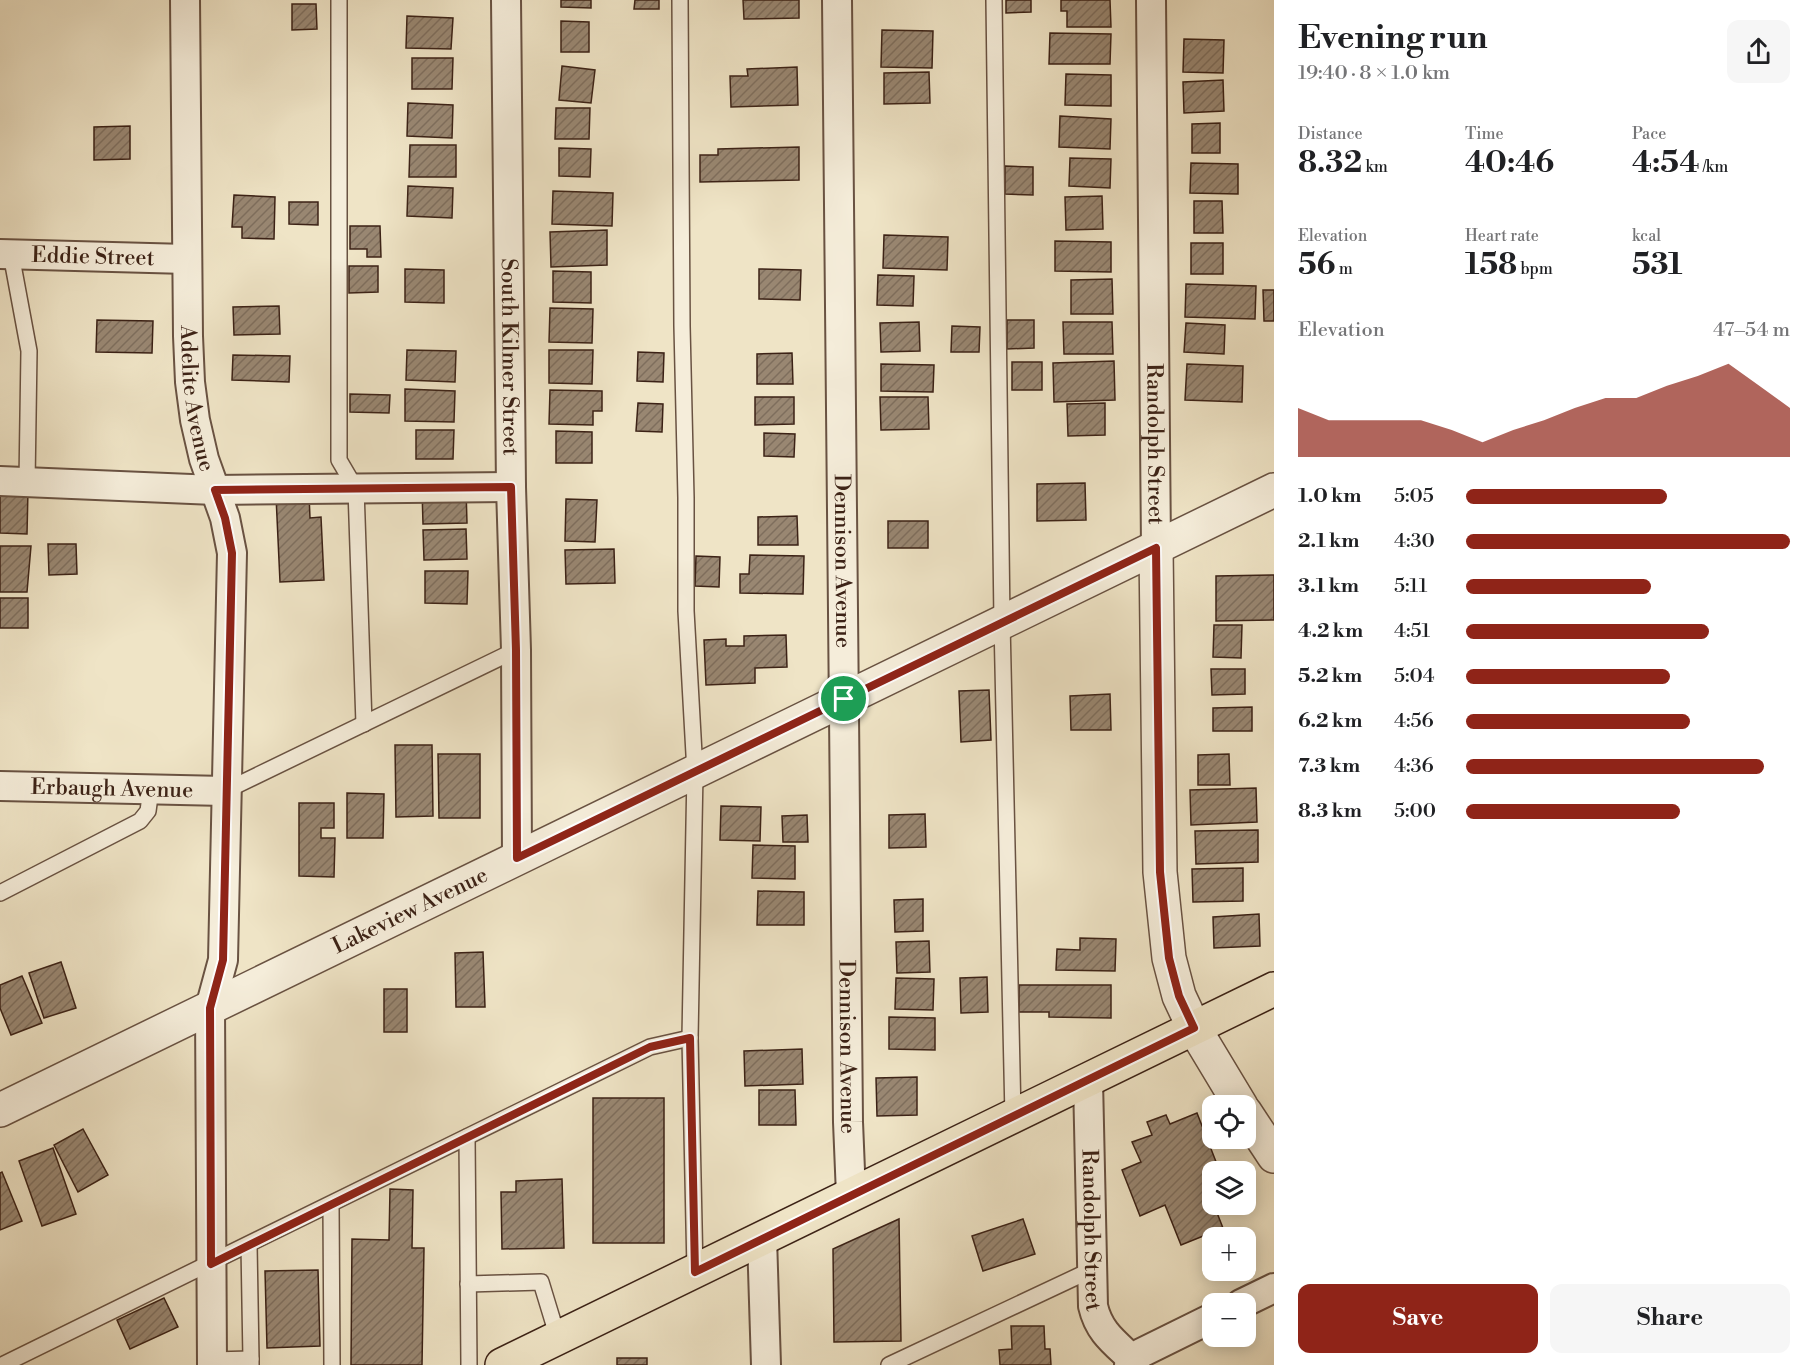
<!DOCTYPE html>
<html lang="en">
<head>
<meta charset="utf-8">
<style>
  :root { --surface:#fff; --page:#f6f6f6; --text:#202124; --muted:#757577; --accent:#8f2418 }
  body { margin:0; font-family:"Libre Bodoni",serif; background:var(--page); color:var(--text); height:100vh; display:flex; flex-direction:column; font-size:22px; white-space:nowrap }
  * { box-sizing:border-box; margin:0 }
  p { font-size:20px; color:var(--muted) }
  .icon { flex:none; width:33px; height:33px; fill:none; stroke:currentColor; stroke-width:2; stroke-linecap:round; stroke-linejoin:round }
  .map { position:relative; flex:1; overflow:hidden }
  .side { display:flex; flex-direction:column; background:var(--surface); width:540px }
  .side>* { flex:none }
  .tools { position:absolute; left:1202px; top:1095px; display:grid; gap:12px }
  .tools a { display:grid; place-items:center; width:54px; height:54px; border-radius:12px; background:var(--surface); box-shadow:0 3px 15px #0003; font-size:30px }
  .pin { position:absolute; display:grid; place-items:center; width:51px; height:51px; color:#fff; margin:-26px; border:3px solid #fff; border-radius:50%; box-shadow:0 2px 6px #0007 }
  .round { display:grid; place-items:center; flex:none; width:63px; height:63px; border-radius:12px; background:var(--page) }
  .overview { display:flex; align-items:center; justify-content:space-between; height:102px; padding:0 24px }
  h1 { font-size:33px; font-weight:700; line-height:45px }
  .metrics { display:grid; grid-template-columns:repeat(3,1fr); gap:9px; height:102px; padding:6px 24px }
  .metrics div { display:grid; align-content:center }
  .metrics b { font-size:30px; font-weight:700 }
  .metrics small { font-size:16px; font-weight:400 }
  .metrics p { font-size:16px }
  .chart { height:168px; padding:12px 24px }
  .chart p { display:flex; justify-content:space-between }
  .chart svg { width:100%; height:108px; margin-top:6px; fill:var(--accent); opacity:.7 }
  .cta { display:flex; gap:12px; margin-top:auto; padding:12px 24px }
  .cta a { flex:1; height:69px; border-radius:12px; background:var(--accent); color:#fff; font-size:24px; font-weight:700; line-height:69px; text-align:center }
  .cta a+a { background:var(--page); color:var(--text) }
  ul { padding:0 24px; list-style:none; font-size:20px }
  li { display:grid; grid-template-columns:96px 72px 1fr; align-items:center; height:45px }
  li i { height:15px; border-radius:8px; background:var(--accent) }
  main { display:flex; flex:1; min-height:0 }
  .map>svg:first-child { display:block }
  .building { fill:url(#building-hatch); stroke:#3c2216; stroke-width:1.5 }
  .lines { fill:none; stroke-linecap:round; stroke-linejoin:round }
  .service-casing { stroke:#695242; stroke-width:18 }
  .minor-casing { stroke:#695242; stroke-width:32 }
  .tertiary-casing { stroke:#695242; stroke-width:36 }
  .primary-casing { stroke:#3c2216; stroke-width:36 }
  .service { stroke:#f5edda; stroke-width:15 }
  .minor { stroke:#f5edda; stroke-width:28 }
  .tertiary { stroke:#f5edda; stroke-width:33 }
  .primary { stroke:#efe4c6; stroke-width:33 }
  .route-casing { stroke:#fff; stroke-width:12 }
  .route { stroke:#8f2418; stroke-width:8 }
  .labels { text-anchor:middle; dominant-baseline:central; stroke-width:5; stroke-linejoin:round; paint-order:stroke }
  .street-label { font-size:22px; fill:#3c2216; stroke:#f5edda }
</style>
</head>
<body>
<main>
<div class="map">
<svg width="1274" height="1365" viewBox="0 0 1274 1365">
  <defs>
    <pattern id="building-hatch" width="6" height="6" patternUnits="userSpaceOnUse" patternTransform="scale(1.5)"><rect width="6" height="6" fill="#998772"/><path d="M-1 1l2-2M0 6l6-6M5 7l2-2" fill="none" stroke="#7e6e5d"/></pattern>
  </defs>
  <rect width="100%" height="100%" fill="#efe4c6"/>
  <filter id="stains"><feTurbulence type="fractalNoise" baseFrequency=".00333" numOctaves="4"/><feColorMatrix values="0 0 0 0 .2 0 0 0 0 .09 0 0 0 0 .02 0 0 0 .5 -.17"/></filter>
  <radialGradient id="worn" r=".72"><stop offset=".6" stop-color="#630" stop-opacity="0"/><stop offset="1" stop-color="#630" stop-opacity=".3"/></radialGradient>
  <g class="building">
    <polygon points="561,0 591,0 591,8 561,7"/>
    <polygon points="635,0 659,0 659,9 634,9"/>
    <polygon points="743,0 799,0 799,18 744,19"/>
    <polygon points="1006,0 1031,0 1031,12 1006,13"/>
    <polygon points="1061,0 1110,0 1111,27 1067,27 1067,11 1061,11"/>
    <polygon points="292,4 316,4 317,29 292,30"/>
    <polygon points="407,16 453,18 451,49 406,48"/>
    <polygon points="561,21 589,22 589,52 561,52"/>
    <polygon points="882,30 933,31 932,68 881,67"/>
    <polygon points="1050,33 1111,34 1110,64 1049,64"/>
    <polygon points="1184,39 1224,40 1223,73 1183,72"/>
    <polygon points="412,58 453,58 452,89 412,89"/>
    <polygon points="562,66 595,70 591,103 559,100"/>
    <polygon points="797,67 798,105 731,107 730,76 748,76 747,69"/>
    <polygon points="929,72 930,103 884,104 884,73"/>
    <polygon points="1066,74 1111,75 1111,106 1065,105"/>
    <polygon points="1223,80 1224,111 1184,113 1183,82"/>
    <polygon points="408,103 453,105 452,138 407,136"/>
    <polygon points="556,108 590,108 589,139 555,139"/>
    <polygon points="1060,116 1111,119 1110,149 1059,147"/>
    <polygon points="1220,123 1220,153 1192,153 1192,124"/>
    <polygon points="130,126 130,159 94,160 94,127"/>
    <polygon points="410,145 456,145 456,177 409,177"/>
    <polygon points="799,147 799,180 700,182 700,155 718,155 718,149"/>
    <polygon points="559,148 591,149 590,177 559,176"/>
    <polygon points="1070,158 1111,159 1110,188 1069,186"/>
    <polygon points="1191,163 1238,164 1238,194 1190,193"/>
    <polygon points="1005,166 1033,167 1033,195 1005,194"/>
    <polygon points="408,186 453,188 452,218 407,216"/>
    <polygon points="553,191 613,193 612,226 552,224"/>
    <polygon points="234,195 275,197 274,239 242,238 242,227 232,227"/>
    <polygon points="1102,196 1103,229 1066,230 1065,197"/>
    <polygon points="1194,201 1222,201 1223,233 1194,233"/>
    <polygon points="289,202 318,202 318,225 289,224"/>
    <polygon points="350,226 380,226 381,257 367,257 367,249 350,249"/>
    <polygon points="607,230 607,265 551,267 550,232"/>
    <polygon points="884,235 948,237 947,270 883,268"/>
    <polygon points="1055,241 1111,242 1111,272 1055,271"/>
    <rect x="1191" y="243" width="32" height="31"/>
    <polygon points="349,266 378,266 378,292 349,293"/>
    <polygon points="405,269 444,270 444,303 405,302"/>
    <polygon points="759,269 801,270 800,300 759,299"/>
    <polygon points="553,271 591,272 591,303 553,302"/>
    <polygon points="878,275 914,276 913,306 877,305"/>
    <polygon points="1112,279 1113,314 1071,314 1071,280"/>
    <polygon points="1186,284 1256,286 1255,319 1185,317"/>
    <polygon points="1263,290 1274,290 1274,321 1264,321"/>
    <polygon points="279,306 280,334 234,335 233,307"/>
    <polygon points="550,308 593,309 592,343 549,342"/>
    <polygon points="97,320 153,321 152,353 96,352"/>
    <polygon points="1007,320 1034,320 1034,348 1007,349"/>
    <polygon points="919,322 920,351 881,352 880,323"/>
    <polygon points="1063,322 1112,322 1113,354 1064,354"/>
    <polygon points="1186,323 1225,325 1224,354 1184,352"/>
    <polygon points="952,326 980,327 979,352 951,352"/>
    <polygon points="407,350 456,351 455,382 406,380"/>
    <polygon points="549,350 593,350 592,384 549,383"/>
    <polygon points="638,352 664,353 663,382 637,381"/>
    <polygon points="792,353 793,384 757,384 757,354"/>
    <polygon points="233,355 290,356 289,382 232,380"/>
    <polygon points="1114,361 1115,400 1054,402 1053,363"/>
    <rect x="1012" y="362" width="30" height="28"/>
    <polygon points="881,364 934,365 933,392 881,391"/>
    <polygon points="1187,364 1243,366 1242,402 1185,400"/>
    <polygon points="405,389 455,391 454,422 405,421"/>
    <polygon points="550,390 602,391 602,411 593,411 593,425 549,424"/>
    <polygon points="350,394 390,395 389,413 350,412"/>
    <polygon points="755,397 794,397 794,424 755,425"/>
    <polygon points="880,397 928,397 929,429 881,430"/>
    <polygon points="638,403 663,404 662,432 636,431"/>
    <polygon points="1105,403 1105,435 1068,436 1067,404"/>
    <polygon points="416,430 454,430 453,459 416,459"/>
    <polygon points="556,431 592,432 592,463 556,463"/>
    <polygon points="764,433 795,434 794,457 764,456"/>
    <polygon points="1085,483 1086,520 1037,521 1037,484"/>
    <polygon points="0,489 28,490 27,534 0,533"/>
    <polygon points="466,489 467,523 423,524 422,490"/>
    <polygon points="309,494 310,518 321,517 324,580 280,582 276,496"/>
    <polygon points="566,499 597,500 595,542 565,541"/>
    <polygon points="797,516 798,545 758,545 758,517"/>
    <rect x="888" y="521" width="40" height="27"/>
    <polygon points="466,529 467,559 424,560 423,530"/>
    <polygon points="48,544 76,544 77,574 49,575"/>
    <polygon points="0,546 31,546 27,592 0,592"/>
    <polygon points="614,549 615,583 566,584 565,550"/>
    <polygon points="750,555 804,556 803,594 740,593 740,574 749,574"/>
    <polygon points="696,556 720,557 719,587 695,586"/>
    <polygon points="425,571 468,571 467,604 425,603"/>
    <polygon points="1274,575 1274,620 1216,621 1216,576"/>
    <rect x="0" y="598" width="28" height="30"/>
    <polygon points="1214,625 1242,625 1241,658 1213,657"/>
    <polygon points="786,635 787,667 755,668 755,683 706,685 704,640 726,639 726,646 744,646 744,636"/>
    <polygon points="1211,669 1245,669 1245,694 1212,695"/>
    <polygon points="989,690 991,740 961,742 959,691"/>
    <polygon points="1110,694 1111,730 1071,730 1070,696"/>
    <polygon points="1252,707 1252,731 1213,731 1213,708"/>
    <polygon points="395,745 432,745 433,816 396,817"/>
    <polygon points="438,754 480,754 480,818 439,818"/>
    <polygon points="1229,754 1230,785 1198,785 1198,755"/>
    <polygon points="1256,788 1257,822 1191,825 1190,790"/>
    <polygon points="347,793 384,794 383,838 347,838"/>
    <polygon points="299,803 334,803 334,828 321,828 321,838 335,838 334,877 299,876"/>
    <polygon points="721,806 761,807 760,841 720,840"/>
    <polygon points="925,814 926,847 889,848 889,815"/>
    <polygon points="807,815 808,842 783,842 782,816"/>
    <polygon points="1258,830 1258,862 1196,864 1195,831"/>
    <polygon points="753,845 795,846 795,879 752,878"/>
    <polygon points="1243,868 1243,901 1193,902 1192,869"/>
    <polygon points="758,891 804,892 804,925 757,925"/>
    <polygon points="923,899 923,931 895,932 894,900"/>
    <polygon points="1259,914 1260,946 1214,948 1213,917"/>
    <polygon points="1080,938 1116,939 1115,971 1056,970 1057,949 1080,950"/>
    <polygon points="929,941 930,972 897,973 896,942"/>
    <polygon points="483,952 485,1007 456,1007 455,953"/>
    <polygon points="61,962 76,1008 44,1018 29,973"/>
    <polygon points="22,976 42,1023 11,1035 0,1008 0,985"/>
    <polygon points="987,977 988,1012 961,1013 960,978"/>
    <polygon points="896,978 934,979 933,1010 895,1009"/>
    <polygon points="1019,985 1111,985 1111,1018 1049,1017 1049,1012 1019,1012"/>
    <rect x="384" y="989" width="23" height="43"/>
    <polygon points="889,1017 935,1018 935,1050 889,1049"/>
    <polygon points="802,1049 803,1084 745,1086 744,1051"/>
    <polygon points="917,1077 917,1115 877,1116 876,1078"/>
    <polygon points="759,1090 795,1090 796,1125 759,1125"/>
    <rect x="593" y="1098" width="71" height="145"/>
    <polygon points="1197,1113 1220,1172 1212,1172 1212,1200 1223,1228 1181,1245 1165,1205 1140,1216 1122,1170 1141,1162 1132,1142 1152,1135 1147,1122 1166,1115 1170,1124"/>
    <polygon points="83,1129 108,1175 78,1192 54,1145"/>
    <polygon points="53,1148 76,1214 42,1226 19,1161"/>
    <polygon points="2,1172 22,1221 0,1230 0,1173"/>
    <polygon points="562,1179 564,1248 502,1249 501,1192 516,1192 516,1181"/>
    <polygon points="390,1189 413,1190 412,1248 424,1248 422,1365 351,1365 352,1239 389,1240"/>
    <polygon points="899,1219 901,1341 834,1342 833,1249"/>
    <polygon points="1023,1219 1035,1254 983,1271 972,1236"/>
    <polygon points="318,1270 320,1346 267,1348 265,1271"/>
    <polygon points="164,1298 178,1327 130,1349 117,1320"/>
    <polygon points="1011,1326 1044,1326 1045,1349 1050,1349 1051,1365 1000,1365 999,1350 1012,1349"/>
    <rect x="617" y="1358" width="30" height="7"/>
  </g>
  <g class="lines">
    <g class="service-casing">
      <g id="service">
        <polyline points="339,0 339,460 356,489 364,724"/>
        <polyline points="680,0 682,326 686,498 686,611 695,772 690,1038 695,1271"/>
        <polyline points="994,0 1002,622 1013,1116"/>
        <polyline points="11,254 29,351 27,482"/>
        <polyline points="225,791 516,650"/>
        <polyline points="0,893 140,821 148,811 151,789"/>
        <polyline points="467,1137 469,1365"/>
        <polyline points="331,1205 332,1365"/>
        <polyline points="249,1245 251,1359"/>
        <polyline points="468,1284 541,1282 558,1338"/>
        <polyline points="212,1360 251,1359 251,1365"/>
        <polyline points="2,1365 650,1047 690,1038"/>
        <polyline points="889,1365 1091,1270"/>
      </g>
    </g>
    <g class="minor-casing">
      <g id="minor">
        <path id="s1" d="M 185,0 L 188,336 L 190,382 L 195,420 L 204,459 L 225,518 L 232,553 L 223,960 L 210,1008 L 212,1365"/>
        <path id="s2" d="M 506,0 L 511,487 L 516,650 L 517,858"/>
        <path id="s3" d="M 837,0 L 848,1122 L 851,1195"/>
        <path id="s4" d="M 1151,0 L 1156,548"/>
        <path id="s5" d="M 0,254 L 187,259"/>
        <polyline points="0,481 215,490 511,487"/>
        <path id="s6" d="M 0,786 L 225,791"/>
        <path id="s7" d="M 1088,1080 L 1093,1306 C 1099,1332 1114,1342 1133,1360"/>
        <polyline points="762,1238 766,1365"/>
        <polyline points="1241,1304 1274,1288"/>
        <polyline points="1129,1365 1141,1353 1212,1318"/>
      </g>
    </g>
    <g class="tertiary-casing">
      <g id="tertiary">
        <polyline points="1156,548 1160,872 1169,958 1179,996 1194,1028 1241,1106"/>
        <path id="s8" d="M 0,1110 L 1274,490"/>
        <polyline points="1245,1112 1274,1156"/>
      </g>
    </g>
    <g class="primary-casing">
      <polyline id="primary" points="502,1365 1274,989"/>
    </g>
    <use href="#service" class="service"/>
    <use href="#minor" class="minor"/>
    <use href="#tertiary" class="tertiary"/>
    <use href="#primary" class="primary"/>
  </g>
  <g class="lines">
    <g class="route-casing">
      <polygon id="route" points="511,487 516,650 517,858 1156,548 1160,872 1169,958 1179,996 1194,1028 695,1272 690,1038 650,1047 211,1264 210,1008 223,960 232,553 225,518 215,490"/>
    </g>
    <use href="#route" class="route"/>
  </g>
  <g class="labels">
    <g class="street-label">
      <text stroke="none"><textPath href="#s5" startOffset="93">Eddie Street</textPath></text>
      <text stroke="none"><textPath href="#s2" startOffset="357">South Kilmer Street</textPath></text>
      <text stroke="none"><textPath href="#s1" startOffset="399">Adelite Avenue</textPath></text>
      <text stroke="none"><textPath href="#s4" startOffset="444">Randolph Street</textPath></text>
      <text stroke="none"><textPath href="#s3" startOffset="561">Dennison Avenue</textPath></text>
      <text stroke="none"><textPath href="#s6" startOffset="112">Erbaugh Avenue</textPath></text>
      <text stroke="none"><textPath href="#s8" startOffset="456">Lakeview Avenue</textPath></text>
      <text stroke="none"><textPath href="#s3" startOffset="1047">Dennison Avenue</textPath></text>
      <text stroke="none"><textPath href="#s7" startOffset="150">Randolph Street</textPath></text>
    </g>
  </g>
  <rect width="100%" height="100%" filter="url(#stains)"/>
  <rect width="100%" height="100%" fill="url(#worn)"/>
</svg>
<div class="tools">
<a><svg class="icon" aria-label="locate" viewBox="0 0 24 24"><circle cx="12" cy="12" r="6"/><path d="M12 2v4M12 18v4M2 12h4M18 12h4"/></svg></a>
<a><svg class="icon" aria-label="layers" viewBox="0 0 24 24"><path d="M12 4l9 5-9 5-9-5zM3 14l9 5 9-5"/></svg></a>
<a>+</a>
<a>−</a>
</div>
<div class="pin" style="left:844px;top:699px;background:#1e9e55"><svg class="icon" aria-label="arrive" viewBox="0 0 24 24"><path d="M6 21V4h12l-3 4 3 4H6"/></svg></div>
</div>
<section class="side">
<div class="overview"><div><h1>Evening run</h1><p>19:40 · 8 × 1.0 km</p></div><a class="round"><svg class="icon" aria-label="share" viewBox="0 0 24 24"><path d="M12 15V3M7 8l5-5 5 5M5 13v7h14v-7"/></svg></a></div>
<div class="metrics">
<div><p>Distance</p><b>8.32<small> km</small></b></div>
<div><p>Time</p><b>40:46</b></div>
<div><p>Pace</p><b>4:54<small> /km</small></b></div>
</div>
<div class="metrics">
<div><p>Elevation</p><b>56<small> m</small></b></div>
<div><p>Heart rate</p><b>158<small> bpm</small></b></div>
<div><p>kcal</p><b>531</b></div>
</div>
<div class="chart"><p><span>Elevation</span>47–54 m</p>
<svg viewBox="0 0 160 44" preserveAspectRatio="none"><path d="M0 44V24L10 29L20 29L30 29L40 29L50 33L60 38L70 33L80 29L90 24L100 20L110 20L120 15L130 11L140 6L150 15L160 24V44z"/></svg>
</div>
<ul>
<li><b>1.0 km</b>5:05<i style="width:62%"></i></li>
<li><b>2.1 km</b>4:30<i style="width:100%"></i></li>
<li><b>3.1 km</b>5:11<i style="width:57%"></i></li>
<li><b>4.2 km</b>4:51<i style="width:75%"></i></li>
<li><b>5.2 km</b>5:04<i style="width:63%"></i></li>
<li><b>6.2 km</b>4:56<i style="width:69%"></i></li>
<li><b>7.3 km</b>4:36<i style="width:92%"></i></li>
<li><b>8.3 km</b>5:00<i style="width:66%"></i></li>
</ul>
<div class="cta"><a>Save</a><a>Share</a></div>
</section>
</main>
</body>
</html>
